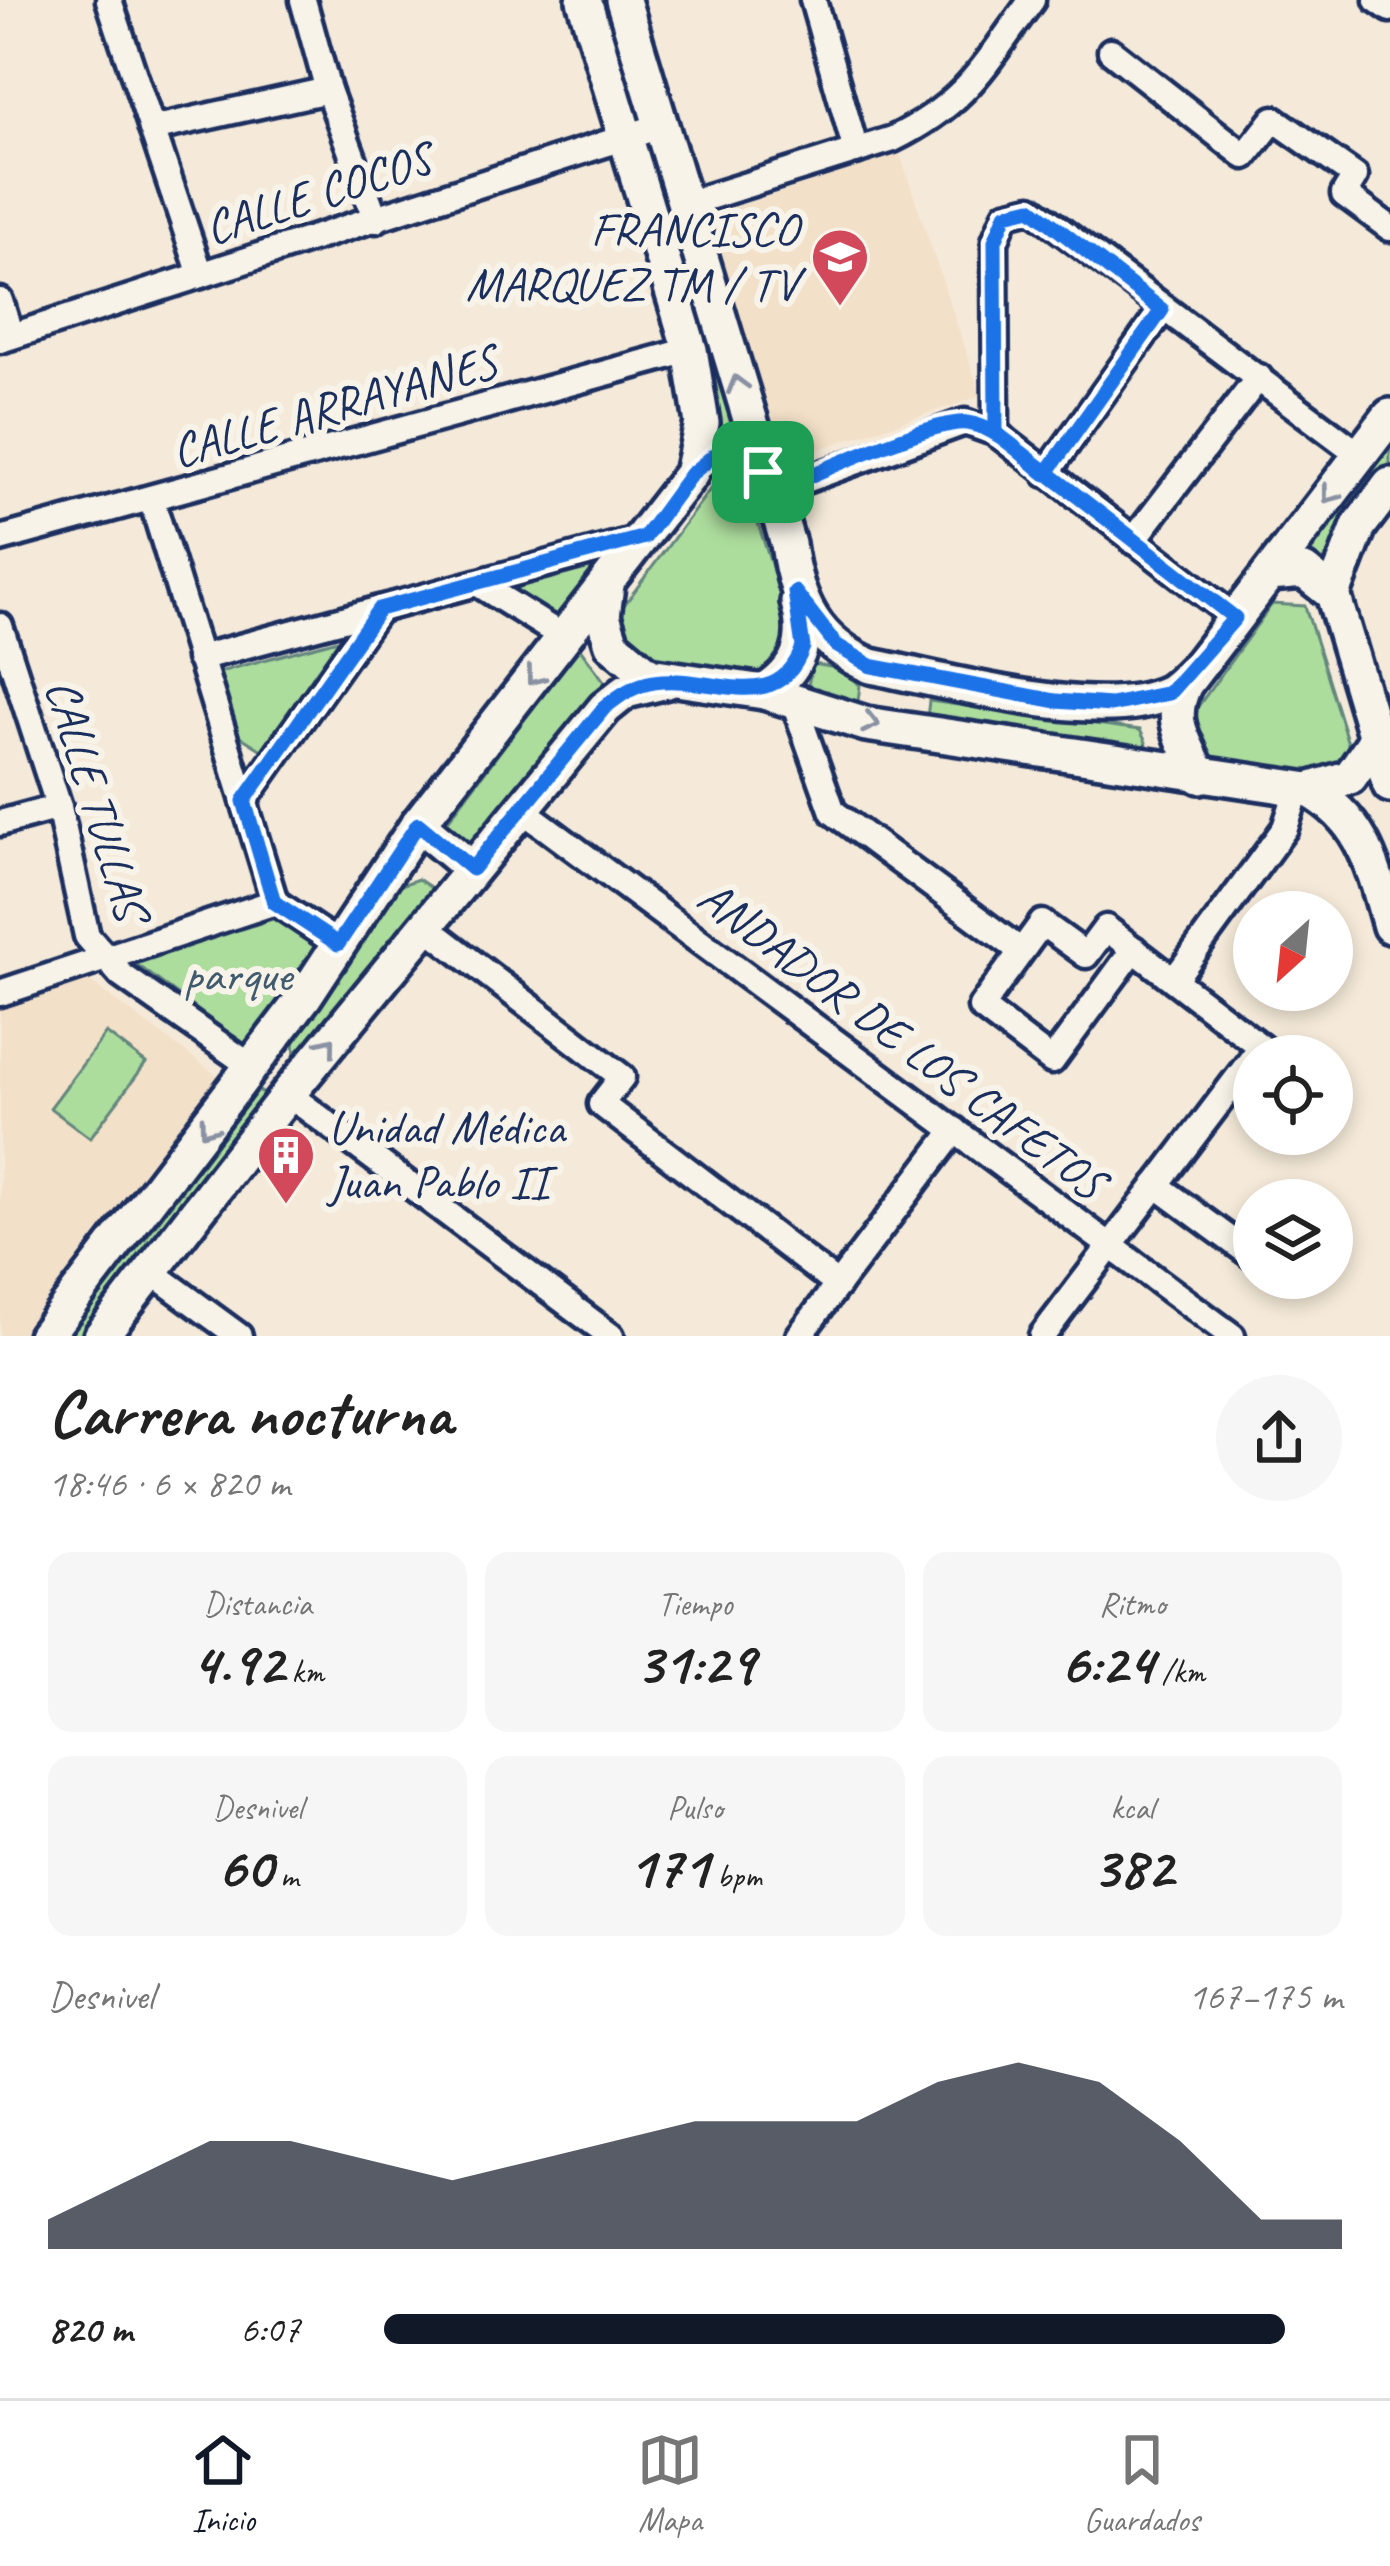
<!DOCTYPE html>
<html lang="es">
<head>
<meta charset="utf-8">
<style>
  :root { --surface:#fff; --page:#f6f6f6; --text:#222; --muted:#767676; --line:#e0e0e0; --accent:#111827 }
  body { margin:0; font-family:Caveat,sans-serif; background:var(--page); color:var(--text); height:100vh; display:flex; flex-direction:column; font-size:45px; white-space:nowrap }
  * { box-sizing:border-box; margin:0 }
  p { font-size:39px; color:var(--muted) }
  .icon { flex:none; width:66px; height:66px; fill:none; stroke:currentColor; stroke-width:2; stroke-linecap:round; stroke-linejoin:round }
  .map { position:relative; height:1336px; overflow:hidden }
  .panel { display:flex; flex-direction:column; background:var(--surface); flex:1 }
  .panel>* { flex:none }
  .needle { width:78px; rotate:207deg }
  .fabs { position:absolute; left:1233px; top:891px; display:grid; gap:24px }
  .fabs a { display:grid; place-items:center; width:120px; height:120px; border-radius:50%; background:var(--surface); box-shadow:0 6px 18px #0003; font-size:60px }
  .pin { position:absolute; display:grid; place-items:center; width:102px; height:102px; color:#fff; margin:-51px; border-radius:24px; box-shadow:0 6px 18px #0006 }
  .round { display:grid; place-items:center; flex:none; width:126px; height:126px; border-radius:63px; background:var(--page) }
  .headline { display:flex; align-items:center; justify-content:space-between; height:204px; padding:0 48px }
  h1 { font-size:66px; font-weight:700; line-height:90px }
  .stats { display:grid; grid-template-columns:repeat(3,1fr); gap:18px; height:204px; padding:12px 48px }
  .stats div { display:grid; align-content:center; border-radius:24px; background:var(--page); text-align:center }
  .stats b { font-size:60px; font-weight:700 }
  .stats small { font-size:33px; font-weight:400 }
  .stats p { font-size:33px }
  .chart { height:336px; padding:24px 48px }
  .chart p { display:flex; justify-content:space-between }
  .chart svg { width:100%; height:216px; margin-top:12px; fill:var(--accent); opacity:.7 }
  ul { padding:0 48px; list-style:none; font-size:39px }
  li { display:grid; grid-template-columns:192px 144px 1fr; align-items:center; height:90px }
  li i { height:30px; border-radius:15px; background:var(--accent) }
  .tabs { display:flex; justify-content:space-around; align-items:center; height:168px; border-top:3px solid var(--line); background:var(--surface); font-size:33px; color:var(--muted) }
  .tabs a { display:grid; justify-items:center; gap:6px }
  .tabs .current { color:var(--accent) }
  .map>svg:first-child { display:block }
  .built { fill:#f3e0c8 }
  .green { fill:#addd9d; stroke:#64867e; stroke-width:3 }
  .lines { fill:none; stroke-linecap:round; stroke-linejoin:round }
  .street-casing { stroke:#1b2f5e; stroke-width:33 }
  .secondary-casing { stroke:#1b2f5e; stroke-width:42 }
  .street { stroke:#f7f3e8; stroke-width:24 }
  .secondary { stroke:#f7f3e8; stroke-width:33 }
  .oneway { stroke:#8991a3 }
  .route-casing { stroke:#fff; stroke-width:24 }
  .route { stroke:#1a73e8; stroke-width:15 }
  .labels { text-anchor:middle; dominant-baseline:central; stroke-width:12; stroke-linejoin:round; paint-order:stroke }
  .street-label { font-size:48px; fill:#1b2f5e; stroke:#f7f3e8 }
  .poi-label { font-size:48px; fill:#1b2f5e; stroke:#f7f3e8; text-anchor:end }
  .park-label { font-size:48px; fill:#405a6e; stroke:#f7f3e8 }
</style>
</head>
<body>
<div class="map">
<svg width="1390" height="1336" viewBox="0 0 1390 1336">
  <rect width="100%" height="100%" fill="#f5ead9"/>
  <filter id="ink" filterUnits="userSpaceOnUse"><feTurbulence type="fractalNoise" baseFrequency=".00833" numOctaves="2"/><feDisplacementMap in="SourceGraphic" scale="24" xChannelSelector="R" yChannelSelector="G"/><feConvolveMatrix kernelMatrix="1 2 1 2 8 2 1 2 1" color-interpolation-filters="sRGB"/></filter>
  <g filter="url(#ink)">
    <g class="built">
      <polygon points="900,154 981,396 779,462 699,219"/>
      <polygon points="85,978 222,1079 25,1336 0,1336 0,1006"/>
    </g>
    <g class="green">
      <polygon points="649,139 740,445 716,445 716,422 644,141"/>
      <polygon points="1390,440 1390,463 1338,533 1324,571 1297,562"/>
      <polygon points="720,476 745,483 789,620 789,660 764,680 641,657 613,620"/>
      <polygon points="598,555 610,562 562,626 491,584"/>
      <polygon points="1272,604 1305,606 1351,753 1344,780 1200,776 1178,734"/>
      <polygon points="345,638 265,752 230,730 212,674"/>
      <polygon points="579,647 607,685 473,861 440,831"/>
      <polygon points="813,664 836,668 860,685 858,701 848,710 806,693"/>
      <polygon points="929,701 1140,730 1146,742 1137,768 925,734"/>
      <polygon points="418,879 430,887 434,903 302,1060 295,1058 294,1040 393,888"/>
      <polygon points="269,910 322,944 251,1050 127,957"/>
      <polygon points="106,1033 146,1063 90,1138 50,1108"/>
      <polygon points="258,1090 274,1102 88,1336 54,1336 144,1240"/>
    </g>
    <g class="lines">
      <g class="street-casing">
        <g id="street">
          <polyline points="109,0 201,275"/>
          <polyline points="303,0 328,90 376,220"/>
          <polyline points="813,0 856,151"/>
          <polyline points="1377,0 1390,9"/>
          <polyline points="1111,51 1245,156 1274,119 1355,176 1344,194 1390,228"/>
          <polyline points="152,129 328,90"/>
          <path d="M 683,205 L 893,139 C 968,102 984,65 1032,0"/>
          <polyline points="0,301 11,336"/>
          <polyline points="0,340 660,126"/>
          <polyline points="996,433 995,241 1006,214 1031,208 1360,455"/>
          <polyline points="1046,474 1162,310"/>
          <polyline points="770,493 965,422 996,433 1235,618"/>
          <polyline points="152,501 275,902 338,944"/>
          <polyline points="0,539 690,350"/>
          <polyline points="1133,541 1259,377"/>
          <polyline points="477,583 565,638"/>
          <polyline points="0,626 59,807 87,936 121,975 252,1067"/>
          <polyline points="199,658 643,538"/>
          <polyline points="793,700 833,812 1021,951"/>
          <polyline points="244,801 379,609"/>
          <polyline points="521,809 1232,1336"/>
          <polyline points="0,823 59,807"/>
          <polyline points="425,926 622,1077 601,1104 838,1285"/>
          <polyline points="1174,980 1285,828 1298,788"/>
          <polyline points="0,993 275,902"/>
          <polyline points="288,1094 611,1336"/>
          <polyline points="1156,1185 1254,1257"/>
          <polyline points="153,1273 239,1336"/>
          <polyline points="799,1336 955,1130"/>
          <polyline points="1042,1336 1261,1047 1106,928 1086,955 1042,923 981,1007 1052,1061 1134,949"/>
        </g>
      </g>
      <g class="secondary-casing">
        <g id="secondary">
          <path d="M 623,0 L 788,544 C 796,601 814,642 871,666 C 945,680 1099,725 1167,693 C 1177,688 1187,676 1195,669"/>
          <polyline points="1270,574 1304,571 1333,594 1390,785"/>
          <path d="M 607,585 L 603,616 L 612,644 L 649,675 L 764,692 L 866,724 L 1309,790 C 1365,821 1373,868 1390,926"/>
          <polyline points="1333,594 1359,526 1390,485"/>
          <path d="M 764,692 C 799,670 809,642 798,602"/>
          <path d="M 1200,776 C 1186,741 1166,723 1185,684 L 1390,416"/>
          <polyline points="1309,790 1350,777 1376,739"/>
          <polyline points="418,824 472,869"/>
          <polyline points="45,1336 305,996 418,824 691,474 702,423 690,350 584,0"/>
          <polyline points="101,1336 288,1094 605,708 626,691 667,681"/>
        </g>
      </g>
      <use href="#street" class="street"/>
      <use href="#secondary" class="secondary"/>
    </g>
    <defs><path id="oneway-chevron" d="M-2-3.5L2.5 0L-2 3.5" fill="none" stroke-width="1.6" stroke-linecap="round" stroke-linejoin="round" transform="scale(3)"/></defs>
    <g class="oneway">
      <use href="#oneway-chevron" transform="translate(737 384) rotate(-106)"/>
      <use href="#oneway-chevron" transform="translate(1330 495) rotate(127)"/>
      <use href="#oneway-chevron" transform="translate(534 677) rotate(128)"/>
      <use href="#oneway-chevron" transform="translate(871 723) rotate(13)"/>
      <use href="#oneway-chevron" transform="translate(328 1045) rotate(-51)"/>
      <use href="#oneway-chevron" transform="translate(207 1128) rotate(126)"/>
    </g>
  </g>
  <g class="lines" filter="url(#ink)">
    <g class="route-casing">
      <path id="route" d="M 763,472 L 747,456 L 716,454 L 691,474 L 645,537 L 379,609 L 244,801 L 274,902 L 338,944 L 418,824 L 472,869 L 604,708 C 620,695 634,685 654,682 C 710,673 777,719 803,647 L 795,592 L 836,645 L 871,666 L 1056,701 L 1111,705 L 1169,693 L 1235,618 L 996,433 L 995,241 L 1006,214 L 1031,208 L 1162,310 L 1046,474 C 1023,456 998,427 967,423 C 933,419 809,477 770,493 L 763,472"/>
    </g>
    <use href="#route" class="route"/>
  </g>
  <defs>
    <g id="school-pin" transform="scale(3)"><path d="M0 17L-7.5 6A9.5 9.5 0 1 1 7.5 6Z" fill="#d1495b" stroke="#f7f3e8"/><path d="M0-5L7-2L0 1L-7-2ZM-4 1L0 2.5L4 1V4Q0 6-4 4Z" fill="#fff"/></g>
    <g id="building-pin" transform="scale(3)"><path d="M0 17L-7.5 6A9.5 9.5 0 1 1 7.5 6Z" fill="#d1495b" stroke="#f7f3e8"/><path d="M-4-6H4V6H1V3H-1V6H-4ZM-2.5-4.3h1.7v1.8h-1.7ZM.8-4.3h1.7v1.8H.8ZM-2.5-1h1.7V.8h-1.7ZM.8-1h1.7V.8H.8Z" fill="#fff"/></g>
  </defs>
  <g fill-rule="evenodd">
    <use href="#school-pin" x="840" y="257"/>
    <use href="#building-pin" x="286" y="1155"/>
  </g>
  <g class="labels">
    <g class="street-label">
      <text transform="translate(318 193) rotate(-18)">CALLE COCOS</text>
      <text transform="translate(334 406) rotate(-16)">CALLE ARRAYANES</text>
      <text transform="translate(97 799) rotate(73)">CALLE TULLAS</text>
      <text transform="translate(902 1039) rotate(37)">ANDADOR DE LOS CAFETOS</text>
    </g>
    <g class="poi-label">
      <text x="798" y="229">FRANCISCO<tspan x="798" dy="55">MARQUEZ TM / TV</tspan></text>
      <text x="328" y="1127" text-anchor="start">Unidad Médica<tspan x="328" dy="55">Juan Pablo II</tspan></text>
    </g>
    <g class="park-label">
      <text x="238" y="975">parque</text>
    </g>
  </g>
</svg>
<div class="fabs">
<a><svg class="needle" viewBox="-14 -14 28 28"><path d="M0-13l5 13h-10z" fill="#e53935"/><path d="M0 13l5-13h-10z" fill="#767676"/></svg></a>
<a><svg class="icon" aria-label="locate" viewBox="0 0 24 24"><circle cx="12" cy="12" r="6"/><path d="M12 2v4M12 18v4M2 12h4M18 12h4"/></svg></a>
<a><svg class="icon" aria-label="layers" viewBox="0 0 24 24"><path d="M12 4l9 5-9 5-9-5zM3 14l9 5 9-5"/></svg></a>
</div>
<div class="pin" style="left:763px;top:472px;background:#1e9e55"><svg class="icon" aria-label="arrive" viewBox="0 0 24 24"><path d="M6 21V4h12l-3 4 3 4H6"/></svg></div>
</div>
<section class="panel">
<div class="headline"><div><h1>Carrera nocturna</h1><p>18:46 · 6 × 820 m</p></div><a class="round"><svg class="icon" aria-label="share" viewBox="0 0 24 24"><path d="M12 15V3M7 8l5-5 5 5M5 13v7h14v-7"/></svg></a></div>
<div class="stats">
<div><p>Distancia</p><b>4.92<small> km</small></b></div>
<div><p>Tiempo</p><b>31:29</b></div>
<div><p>Ritmo</p><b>6:24<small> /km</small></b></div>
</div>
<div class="stats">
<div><p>Desnivel</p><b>60<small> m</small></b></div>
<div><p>Pulso</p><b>171<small> bpm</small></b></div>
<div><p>kcal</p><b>382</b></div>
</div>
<div class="chart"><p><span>Desnivel</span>167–175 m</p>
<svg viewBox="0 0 160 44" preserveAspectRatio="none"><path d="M0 44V38L10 30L20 22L30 22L40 26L50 30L60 26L70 22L80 18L90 18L100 18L110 10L120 6L130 10L140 22L150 38L160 38V44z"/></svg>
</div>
<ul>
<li><b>820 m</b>6:07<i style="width:94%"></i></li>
</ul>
</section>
<nav class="tabs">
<a class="current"><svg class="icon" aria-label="home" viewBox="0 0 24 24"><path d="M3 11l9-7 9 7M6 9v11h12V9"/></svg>Inicio</a>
<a><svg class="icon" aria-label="map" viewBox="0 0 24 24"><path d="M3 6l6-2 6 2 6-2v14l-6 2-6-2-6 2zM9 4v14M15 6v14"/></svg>Mapa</a>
<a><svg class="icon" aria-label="saved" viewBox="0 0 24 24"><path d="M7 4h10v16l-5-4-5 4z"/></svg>Guardados</a>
</nav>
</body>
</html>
